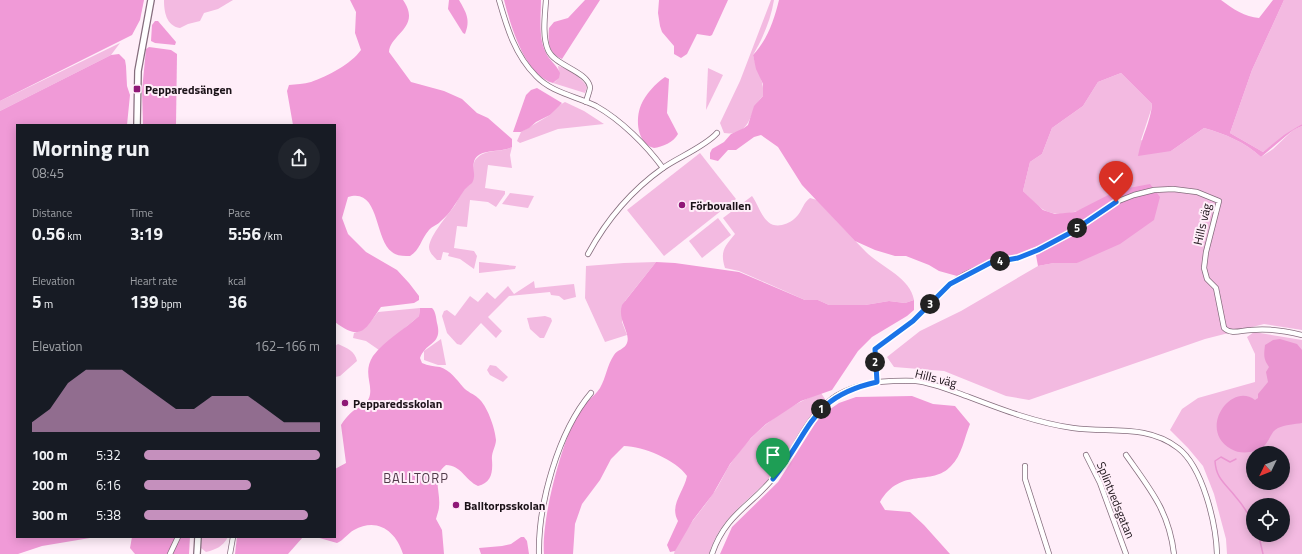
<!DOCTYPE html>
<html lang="en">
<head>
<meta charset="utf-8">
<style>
  :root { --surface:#171b24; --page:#20242c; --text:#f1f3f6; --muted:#9ea1a6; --accent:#c590bd }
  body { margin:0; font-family:"Titillium Web",sans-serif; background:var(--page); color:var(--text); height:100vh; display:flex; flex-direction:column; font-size:15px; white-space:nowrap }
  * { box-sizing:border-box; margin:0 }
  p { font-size:13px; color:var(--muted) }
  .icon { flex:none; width:22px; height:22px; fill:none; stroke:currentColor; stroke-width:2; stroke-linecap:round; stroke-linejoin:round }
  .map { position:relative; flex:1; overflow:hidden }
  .side { position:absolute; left:16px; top:124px; width:320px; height:414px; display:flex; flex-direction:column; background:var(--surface); border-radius:0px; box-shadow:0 2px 10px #0003 }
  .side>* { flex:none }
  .needle { width:26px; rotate:227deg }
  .controls { position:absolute; left:1246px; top:446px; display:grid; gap:8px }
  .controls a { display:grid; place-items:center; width:44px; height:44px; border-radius:50%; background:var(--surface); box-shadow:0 2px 10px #0003; font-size:20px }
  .pin { position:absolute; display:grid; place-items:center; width:34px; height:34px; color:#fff; margin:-41px -17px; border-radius:50% 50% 50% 0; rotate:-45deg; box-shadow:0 0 4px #0007 }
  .pin .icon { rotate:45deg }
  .km { position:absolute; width:20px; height:20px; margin:-10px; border-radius:50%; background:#222; color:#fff; font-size:11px; line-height:20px; text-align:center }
  .round { display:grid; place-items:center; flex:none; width:42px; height:42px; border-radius:21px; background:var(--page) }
  .summary { display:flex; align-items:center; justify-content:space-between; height:68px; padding:0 16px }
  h1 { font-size:22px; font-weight:700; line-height:30px }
  .metrics { display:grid; grid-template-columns:repeat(3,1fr); gap:6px; height:68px; padding:4px 16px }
  .metrics div { display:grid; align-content:center }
  .metrics b { font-size:17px; font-weight:700 }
  .metrics small { font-size:11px; font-weight:400 }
  .metrics p { font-size:11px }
  .chart { height:112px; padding:8px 16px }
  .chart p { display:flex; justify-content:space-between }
  .chart svg { width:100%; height:72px; margin-top:4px; fill:var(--accent); opacity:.7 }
  ul { padding:0 16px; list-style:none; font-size:13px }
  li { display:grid; grid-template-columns:64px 48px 1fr; align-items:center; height:30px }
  li i { height:10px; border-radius:5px; background:var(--accent) }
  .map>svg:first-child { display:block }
  .green { fill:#f3bae1; fill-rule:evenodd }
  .forest { fill:#f09ad7 }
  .water { fill:#ea95d1 }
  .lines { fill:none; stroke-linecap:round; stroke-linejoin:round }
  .stream { stroke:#ea95d1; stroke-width:1.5 }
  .minor-casing { stroke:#856d7d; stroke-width:6 }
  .tertiary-casing { stroke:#856d7d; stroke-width:8 }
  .minor { stroke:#fff; stroke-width:4.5 }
  .tertiary { stroke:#fff; stroke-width:5.5 }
  .route-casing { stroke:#fff; stroke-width:8 }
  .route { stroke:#1a73e8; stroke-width:5 }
  .poi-dot { fill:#8f1877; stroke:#ffeef9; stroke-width:1.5 }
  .labels { text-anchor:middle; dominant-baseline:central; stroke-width:4; stroke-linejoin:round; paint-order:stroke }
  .poi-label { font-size:12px; font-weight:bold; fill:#1b1218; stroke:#ffeef9; text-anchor:start }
  .street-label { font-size:12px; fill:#1b1218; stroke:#ffeef9 }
  .neighbourhood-label { font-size:13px; letter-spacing:1px; fill:#513b4a; stroke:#ffeef9 }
</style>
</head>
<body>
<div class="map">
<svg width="1302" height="554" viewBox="0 0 1302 554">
  <rect width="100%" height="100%" fill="#ffeef9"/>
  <g class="green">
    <path d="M 164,0 L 233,0 L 218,9 L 204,13 L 200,21 L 188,24 L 180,28 C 166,26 164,11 164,0 Z"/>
    <path d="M 771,0 L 774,0 C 771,19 763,38 753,55 C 756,69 765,81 763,96 C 748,110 753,137 724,133 L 720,123 L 740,81 Z"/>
    <path d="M 1284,0 L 1302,0 L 1302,124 L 1295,129 L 1302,126 L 1302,330 L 1264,324 L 1205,339 L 1029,400 L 1006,396 L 944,371 L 894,367 L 887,357 L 920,331 L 961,311 L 1038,266 L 1054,263 L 1077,263 L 1118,190 C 1097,201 1069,223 1044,210 C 1037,206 1030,197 1023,191 L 1030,162 L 1042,154 L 1052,128 L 1083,106 L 1098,82 L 1121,73 L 1152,104 L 1151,110 L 1141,140 L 1171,151 L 1204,128 C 1225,134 1245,142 1261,157 L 1273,149 L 1292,131 L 1263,152 L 1230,133 L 1252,70 Z"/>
    <polygon points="120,43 111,55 0,111 0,101"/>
    <path d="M 558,66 C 568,68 582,78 587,87 L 585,93 L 553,83 C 560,79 559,73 558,66 Z"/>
    <polygon points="708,68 723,75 706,110"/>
    <polygon points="565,102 584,111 604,124 558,129 520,143 517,141 521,132 550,115 558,106"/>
    <path d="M 512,147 L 510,155 L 512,168 L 488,165 L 485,188 L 505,191 L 505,194 L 496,207 L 488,202 L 470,200 L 467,227 L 457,226 L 454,248 L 474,251 L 477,256 L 474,269 L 460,259 L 448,256 L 449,253 L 443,252 L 441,260 L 437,260 C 433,256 429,252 429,247 C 430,235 448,215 455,205 C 458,200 460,194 464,189 C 466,187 469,186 471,183 C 477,175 470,164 477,158 C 487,148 501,153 512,147 Z"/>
    <polygon points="700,153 736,199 664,256 627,210"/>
    <polygon points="510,193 534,196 528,208 502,204"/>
    <path d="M 752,196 C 760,207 764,229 782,225 C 789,223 793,221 798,215 C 803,209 803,203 810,198 L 817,200 C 833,217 849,235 866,252 C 881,267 910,277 914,300 L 905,303 L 889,301 L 865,305 L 829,305 L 818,300 L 805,300 L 739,271 L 725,268 C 720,252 724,247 735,234 L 723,218 Z"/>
    <polygon points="718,218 731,235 702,258 689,241"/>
    <polygon points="479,262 516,266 515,269 479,273"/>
    <polygon points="656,262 625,301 622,322 627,335 605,342 585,298 586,266 624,263"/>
    <polygon points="534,281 535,288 574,284 576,297 564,300 559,296 551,295 550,292 509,296 488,317 502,331 496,338 481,323 461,345 457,344 447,333 442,316 444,311 447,310 455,316 470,296 478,302 487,292 495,299 508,286 514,294"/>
    <path d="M 420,308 L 419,316 L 379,350 L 366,341 L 353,338 L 354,333 C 367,329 371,321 378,312 Z"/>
    <polygon points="545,316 551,318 552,321 544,338 540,338 530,329 527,318"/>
    <path d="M 1254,332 L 1302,340 L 1302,554 L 1227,554 L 1226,539 L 1214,494 L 1203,466 L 1188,448 L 1170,430 L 1182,409 L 1198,398 L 1255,382 L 1255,354 L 1247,337 ZM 1253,453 L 1283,453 L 1283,483 L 1253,483 ZM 1253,505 L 1283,505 L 1283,535 L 1253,535 Z"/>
    <polygon points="441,339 446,365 438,365 424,360 424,351"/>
    <path d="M 338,344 C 347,348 355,351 357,361 L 340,376 L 335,377 L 335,346 Z"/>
    <polygon points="490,365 496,366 508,377 503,382 490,375 487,370"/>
    <path d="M 821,393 L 825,399 L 823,402 C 814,414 804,426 796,438 C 787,452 780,467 769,479 C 745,504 720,518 709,554 L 674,554 C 678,537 702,510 712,495 C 720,485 724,473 731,463 C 754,430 783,407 821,393 Z"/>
    <path d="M 202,537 L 228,537 C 222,547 217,549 206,552 L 201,548 Z"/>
  </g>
  <g class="forest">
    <polygon points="0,0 144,0 140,20 132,35 0,101"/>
    <path d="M 350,0 L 403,0 C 422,27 390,34 389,52 L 411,82 L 444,91 L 462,99 L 477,113 L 488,118 L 512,139 L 512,147 C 501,153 482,148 475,159 C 471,167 477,175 472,183 C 469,186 465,188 463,192 C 456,202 451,213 441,221 C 438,225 432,226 429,230 C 421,239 420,250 410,256 C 404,256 396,256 392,252 C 374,239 380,187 348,197 L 342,218 L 348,234 L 366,252 L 397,270 L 409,283 L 419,296 L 419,300 L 414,303 L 381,307 C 366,328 362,343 335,322 L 335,125 L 293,125 L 287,91 L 289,85 C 296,84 304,84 311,82 C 328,76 351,64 361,50 L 355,33 L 356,12 Z"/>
    <path d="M 449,0 L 459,0 C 466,12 471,20 465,34 L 463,33 L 448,9 Z"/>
    <path d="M 504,0 L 541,0 C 541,16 538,38 546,53 C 549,60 557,65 560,73 L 559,78 L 553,83 C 524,74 511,26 504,0 Z"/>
    <path d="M 585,0 L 600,0 L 562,59 C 548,53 548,42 549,28 L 554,22 L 568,18 Z"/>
    <polygon points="659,0 728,0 712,35 710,36 697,34 687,54 681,58 674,54 674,46 662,32 660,26 658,13"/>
    <path d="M 779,0 L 1221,0 C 1233,9 1245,17 1259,18 L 1273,0 L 1284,0 L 1252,70 L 1230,133 L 1263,152 L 1284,135 L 1302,124 L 1302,126 L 1293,130 L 1261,157 C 1245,142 1225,134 1204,128 L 1171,151 L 1138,156 C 1141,138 1151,121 1152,104 L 1121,73 L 1098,82 L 1083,106 L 1052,128 L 1042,154 L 1030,162 L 1023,191 L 1043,210 L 1055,214 L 1075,212 L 1118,190 L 1150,184 L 1160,197 L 1154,220 L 1120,244 L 1077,263 L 1054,263 L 1038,266 L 1035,250 L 1016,256 L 986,262 L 957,276 L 939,271 L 929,265 L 906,256 L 895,256 L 875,250 L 855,241 L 802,185 L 778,147 L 761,135 L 754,137 L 736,150 L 728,150 L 718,161 L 710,159 L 710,153 L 712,149 L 724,142 L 731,134 L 744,128 L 748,125 L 754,106 L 763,96 L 763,84 L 756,69 L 753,55 C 768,39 774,20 779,0 Z"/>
    <polygon points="155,21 158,21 176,42 175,45 155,43 151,41 152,25"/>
    <polygon points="149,47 171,50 177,54 176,125 143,125 142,91 146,49"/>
    <polygon points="119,54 125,60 126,66 127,86 130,95 127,125 17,125 17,537 96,537 42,546 18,554 0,554 0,111 111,55"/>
    <path d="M 665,77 L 669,79 L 667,113 L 678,134 C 674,142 662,147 654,148 C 637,144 635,119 641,105 C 645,95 656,83 665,77 Z"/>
    <polygon points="537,88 562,103 550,115 536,122 529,128 521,132 513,132 526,95 531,90"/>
    <path d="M 656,262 L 675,263 L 739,272 L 805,300 L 818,300 L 829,305 L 865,305 L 889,301 L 905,303 L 914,300 L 914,310 L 907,316 L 872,337 L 858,351 L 832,390 L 801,401 L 766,424 L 751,438 L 730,464 L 713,494 L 693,520 L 675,551 L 670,552 L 667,545 L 678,521 C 669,505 684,492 687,476 C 676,460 643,446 624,446 L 611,459 L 600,480 L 582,504 L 575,524 L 573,554 L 544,554 C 541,519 562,441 579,411 C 585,402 594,397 600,388 C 606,378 607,365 614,355 C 617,350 625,349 627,343 C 631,333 617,320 622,305 Z"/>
    <path d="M 420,308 L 432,308 C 436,312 436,318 437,323 C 443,345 426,341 420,358 L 422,363 C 428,366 434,366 440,367 C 450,370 457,380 463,387 C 467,392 474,394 478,398 C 487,405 495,428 496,440 C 496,446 491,453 492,460 C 493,473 491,483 478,486 C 465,480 461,465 446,465 C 431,476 441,492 439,507 C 439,510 437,515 436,519 L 442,530 L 444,554 L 403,554 C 396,531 377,517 354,530 C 348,533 344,540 337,543 L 316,537 L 335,537 L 335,469 L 346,463 L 341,425 C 344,420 348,415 353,411 C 359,407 366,405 369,398 C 374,385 362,373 373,356 C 385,340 404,330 419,316 Z"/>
    <path d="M 912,396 L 933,404 L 955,406 L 970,424 C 964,439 962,455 951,466 C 932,487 901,466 880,502 L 885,510 L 910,512 L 924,525 L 950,554 L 720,554 L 732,527 L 778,482 L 820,416 L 839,403 L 856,397 Z"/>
    <polygon points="132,537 190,537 189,554 135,554 130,548"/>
    <polygon points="237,537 303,537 288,554 235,554"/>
    <polygon points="521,537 524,537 527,541 529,554 481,554 479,548 502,546 511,544"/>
  </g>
  <path class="water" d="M 1280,339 L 1297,344 L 1302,350 L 1302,423 C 1295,424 1285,425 1278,428 C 1271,431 1270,440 1265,445 C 1256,453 1241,455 1231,449 C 1197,430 1231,381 1255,400 L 1258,398 L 1258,394 L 1268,382 L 1266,372 L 1269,367 C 1263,359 1264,354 1265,345 L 1273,340 Z"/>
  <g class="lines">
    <g class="stream">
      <path d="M 1236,459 L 1230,462 L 1221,457 L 1215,461 C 1216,479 1226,484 1235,496 C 1242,504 1248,513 1253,523"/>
      <polyline points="1260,541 1263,554"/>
    </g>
    <g class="minor-casing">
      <g id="minor">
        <path d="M 499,0 C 507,28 515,55 536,76 C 552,93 576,96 596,106 C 621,120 646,145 663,168"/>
        <path d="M 546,0 C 545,15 542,36 548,50 C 555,66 587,71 590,87 C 590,91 587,97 586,102"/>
        <path d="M 588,254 C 606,221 632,190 663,168 C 677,158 706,146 717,133"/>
        <path d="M 877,382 C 890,381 903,380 916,381 C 934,383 952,391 969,397 C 1003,410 1037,423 1073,428 C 1110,433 1147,424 1178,448 C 1203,467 1216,524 1217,554"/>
        <polyline points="1086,455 1100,483 1126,554"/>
        <path d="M 1126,455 C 1150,489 1169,511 1174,554"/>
        <polyline points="1025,466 1025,479 1049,554"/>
        <polyline points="170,554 178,537"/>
        <polyline points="230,554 233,537"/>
        <path d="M 539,554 C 538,504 558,432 591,393"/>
        <path d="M 712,554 C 726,512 755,504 778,472 C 795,450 805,421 827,403 C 841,390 859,386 877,382 L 875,349 L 913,321 L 950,284 L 964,275 L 990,263 L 1018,258 L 1038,250 L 1070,233 L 1116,202 L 1134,195 L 1154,190 L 1173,189 L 1197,192 L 1219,201 L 1206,252 L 1204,268 L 1207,279 L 1216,288 L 1224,328 C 1231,335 1242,330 1251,330 C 1268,328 1286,331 1302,335"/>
      </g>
    </g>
    <g class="tertiary-casing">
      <g id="tertiary">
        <polyline points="137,125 138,71 151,0"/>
        <polyline points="197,554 198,537"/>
      </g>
    </g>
    <use href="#minor" class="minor"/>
    <use href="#tertiary" class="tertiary"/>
  </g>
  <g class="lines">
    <g class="route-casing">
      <path id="route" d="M 773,479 C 811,432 809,397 877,382 L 875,349 L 913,321 L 950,284 L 990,263 L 1018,258 L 1038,250 L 1070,233 L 1116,202"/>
    </g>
    <use href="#route" class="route"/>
  </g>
  <g class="poi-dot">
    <rect x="133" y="85" width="8" height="8" rx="2"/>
    <circle cx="682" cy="205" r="4"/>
    <circle cx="345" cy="403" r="4"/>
    <circle cx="456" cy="505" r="4"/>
  </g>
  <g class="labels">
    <g class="poi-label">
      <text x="145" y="89">Pepparedsängen</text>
      <text x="690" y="205">Förbovallen</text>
      <text x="353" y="403">Pepparedsskolan</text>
      <text x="464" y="505">Balltorpsskolan</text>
    </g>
    <g class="street-label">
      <text transform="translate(1202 224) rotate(-77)">Hills väg</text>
      <text transform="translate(936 378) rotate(14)">Hills väg</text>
      <text transform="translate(1116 500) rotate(68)">Splintvedsgatan</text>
    </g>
    <g class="neighbourhood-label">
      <text x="416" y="478">BALLTORP</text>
    </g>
  </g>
</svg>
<div class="controls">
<a><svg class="needle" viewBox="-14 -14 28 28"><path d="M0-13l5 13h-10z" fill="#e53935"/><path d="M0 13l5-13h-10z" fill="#9ea1a6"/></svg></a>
<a><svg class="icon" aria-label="locate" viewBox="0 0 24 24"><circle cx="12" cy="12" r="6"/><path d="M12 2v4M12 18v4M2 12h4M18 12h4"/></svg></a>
</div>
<div class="pin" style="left:773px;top:479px;background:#1e9e55"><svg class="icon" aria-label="arrive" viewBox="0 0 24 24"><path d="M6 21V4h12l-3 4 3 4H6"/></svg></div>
<div class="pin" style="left:1116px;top:202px;background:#d93025"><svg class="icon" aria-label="check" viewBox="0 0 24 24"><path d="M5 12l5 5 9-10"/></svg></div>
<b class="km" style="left:821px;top:409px">1</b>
<b class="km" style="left:875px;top:362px">2</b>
<b class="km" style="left:930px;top:304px">3</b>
<b class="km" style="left:1000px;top:261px">4</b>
<b class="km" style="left:1077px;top:228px">5</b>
<section class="side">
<div class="summary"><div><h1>Morning run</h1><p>08:45</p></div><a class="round"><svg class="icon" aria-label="share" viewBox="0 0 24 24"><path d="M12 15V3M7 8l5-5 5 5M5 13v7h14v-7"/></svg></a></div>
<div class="metrics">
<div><p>Distance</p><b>0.56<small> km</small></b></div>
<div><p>Time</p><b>3:19</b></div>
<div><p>Pace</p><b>5:56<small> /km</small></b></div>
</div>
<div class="metrics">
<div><p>Elevation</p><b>5<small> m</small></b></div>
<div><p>Heart rate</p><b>139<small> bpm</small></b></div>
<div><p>kcal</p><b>36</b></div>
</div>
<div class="chart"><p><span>Elevation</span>162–166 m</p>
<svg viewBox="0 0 160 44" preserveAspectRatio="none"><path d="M0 44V38L10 30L20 14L30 6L40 6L50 6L60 14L70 22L80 30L90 30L100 22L110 22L120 22L130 30L140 38L150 38L160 38V44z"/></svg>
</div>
<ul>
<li><b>100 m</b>5:32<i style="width:100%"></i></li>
<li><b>200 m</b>6:16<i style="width:61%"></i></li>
<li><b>300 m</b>5:38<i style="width:93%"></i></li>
</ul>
</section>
</div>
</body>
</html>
